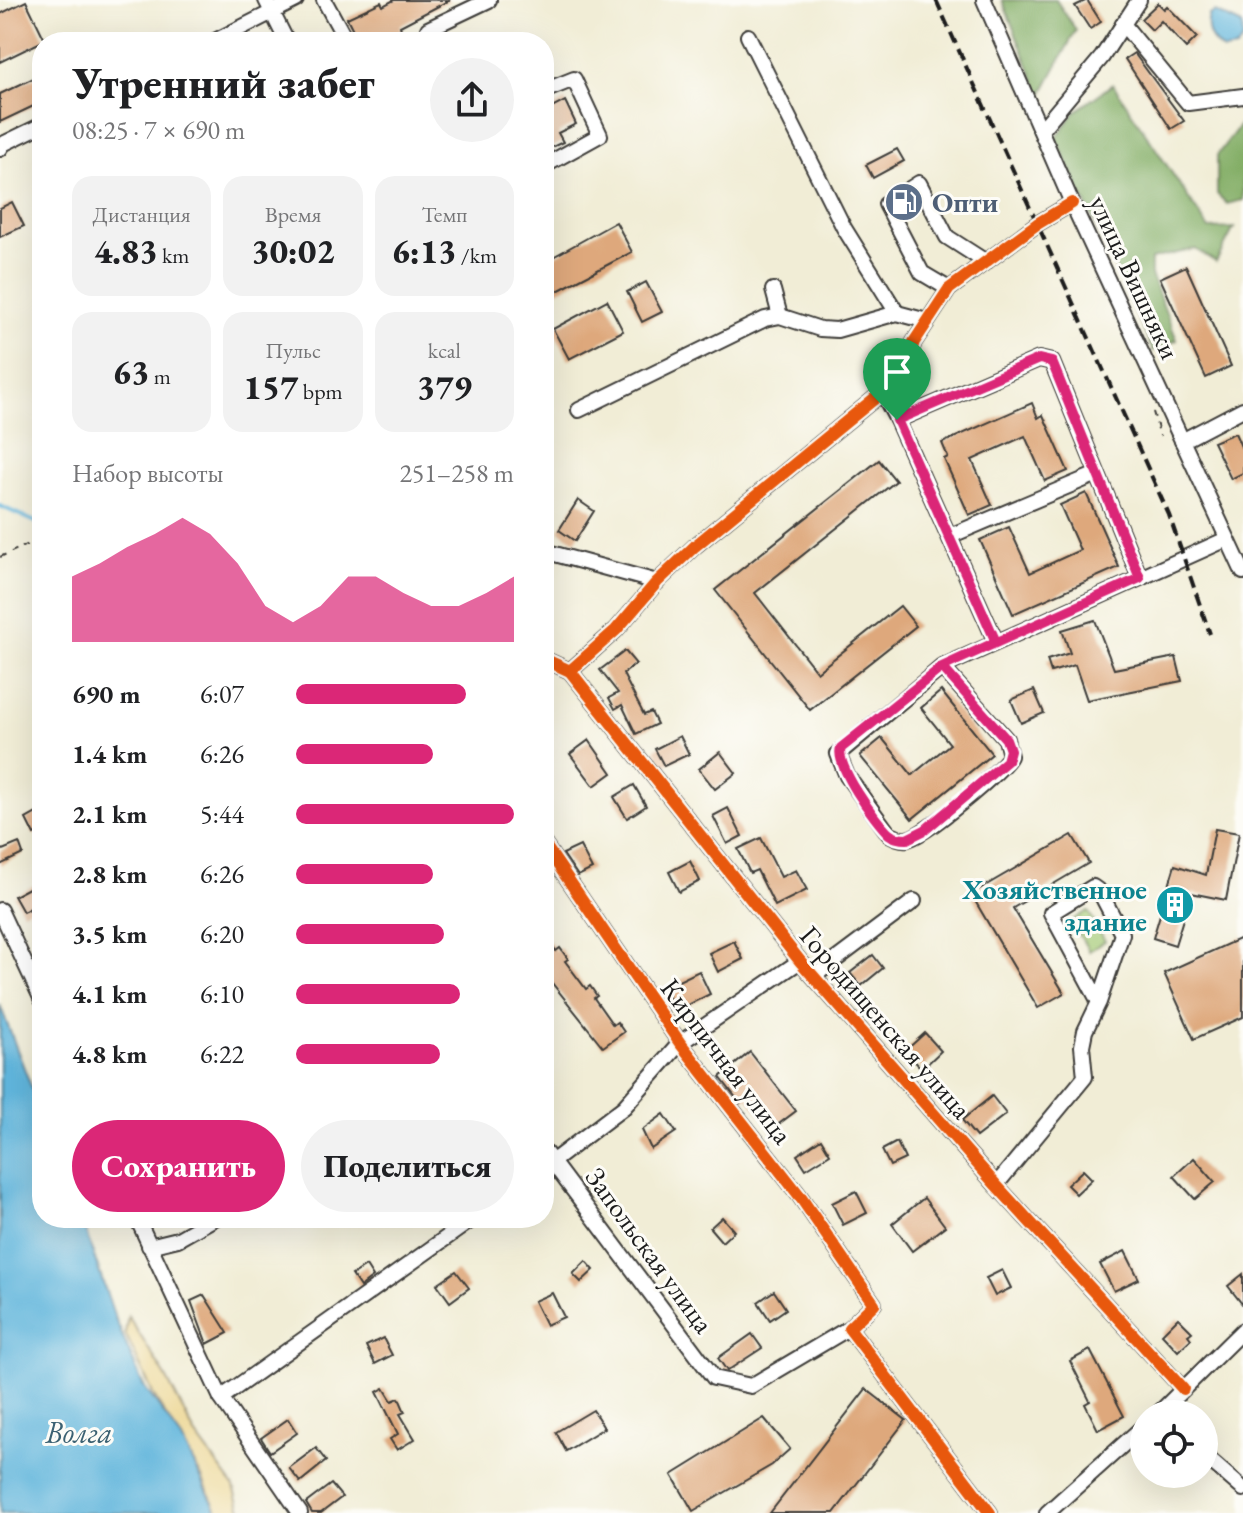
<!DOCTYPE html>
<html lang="ru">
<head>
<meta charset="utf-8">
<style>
  :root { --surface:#fff; --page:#f2f2f2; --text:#202124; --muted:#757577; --accent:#db2777 }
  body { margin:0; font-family:"EB Garamond",serif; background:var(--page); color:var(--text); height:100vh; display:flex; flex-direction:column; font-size:30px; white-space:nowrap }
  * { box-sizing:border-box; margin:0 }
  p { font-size:26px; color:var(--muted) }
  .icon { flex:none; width:44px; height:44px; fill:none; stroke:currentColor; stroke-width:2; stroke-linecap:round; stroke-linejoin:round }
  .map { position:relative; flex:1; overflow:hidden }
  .side { position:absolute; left:32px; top:32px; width:522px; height:1196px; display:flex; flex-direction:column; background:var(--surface); border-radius:32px; box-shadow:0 8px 32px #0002 }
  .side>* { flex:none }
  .tools { position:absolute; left:1130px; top:1400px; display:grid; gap:16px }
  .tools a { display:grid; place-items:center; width:88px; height:88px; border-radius:50%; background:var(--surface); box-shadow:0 8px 32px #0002; font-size:40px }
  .pin { position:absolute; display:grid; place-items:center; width:68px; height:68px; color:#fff; margin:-82px -34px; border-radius:50% 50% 50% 0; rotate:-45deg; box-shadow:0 0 8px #0007 }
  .pin .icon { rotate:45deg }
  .round { display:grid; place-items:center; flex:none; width:84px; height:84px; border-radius:42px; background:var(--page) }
  .head { display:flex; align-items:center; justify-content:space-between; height:136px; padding:0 40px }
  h1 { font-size:44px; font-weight:800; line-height:60px }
  .stats { display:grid; grid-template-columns:repeat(3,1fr); gap:12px; height:136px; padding:8px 40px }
  .stats div { display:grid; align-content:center; border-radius:20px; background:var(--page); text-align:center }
  .stats b { font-size:34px; font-weight:800 }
  .stats small { font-size:22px; font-weight:400 }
  .stats p { font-size:22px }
  .chart { height:224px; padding:16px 40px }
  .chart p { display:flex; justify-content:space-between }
  .chart svg { width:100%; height:144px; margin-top:8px; fill:var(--accent); opacity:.7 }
  .primary-button { display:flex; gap:16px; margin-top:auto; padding:16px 40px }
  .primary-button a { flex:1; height:92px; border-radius:48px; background:var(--accent); color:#fff; font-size:32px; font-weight:800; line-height:92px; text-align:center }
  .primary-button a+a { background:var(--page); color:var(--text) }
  ul { padding:0 40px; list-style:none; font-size:26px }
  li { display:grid; grid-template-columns:128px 96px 1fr; align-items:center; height:60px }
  li i { height:20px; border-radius:10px; background:var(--accent) }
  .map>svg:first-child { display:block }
  .green { fill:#a3c973; stroke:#607248; stroke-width:2 }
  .forest { fill:#82ad65; stroke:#4f6440; stroke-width:2 }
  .sand { fill:#eeda9e; stroke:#857b5d; stroke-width:2 }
  .water { fill:#60b5dc; stroke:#3e687c; stroke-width:2 }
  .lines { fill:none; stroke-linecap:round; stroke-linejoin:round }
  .stream { stroke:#60b5dc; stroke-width:4 }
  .building { fill:#dea87b }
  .minor-casing { stroke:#3c3b38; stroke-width:18 }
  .path { stroke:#3c3b38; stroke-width:2; stroke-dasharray:6 6; stroke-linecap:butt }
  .minor { stroke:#fff; stroke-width:14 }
  .rail { stroke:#1c1c1c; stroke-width:4; stroke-dasharray:12 6; stroke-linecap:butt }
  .cycleway-casing { stroke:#fdfcf7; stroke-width:17 }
  .cycleway { stroke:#e8590c; stroke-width:12 }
  .route-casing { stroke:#fff; stroke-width:16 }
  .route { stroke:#db2777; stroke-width:10 }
  .labels { text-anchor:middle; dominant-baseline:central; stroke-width:6; stroke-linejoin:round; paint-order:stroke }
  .service-label { font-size:28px; font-weight:bold; fill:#4e5e75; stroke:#fdfcf7; text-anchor:start }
  .street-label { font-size:28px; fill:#1c1c1c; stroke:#fdfcf7 }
  .culture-label { font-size:28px; font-weight:bold; fill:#0d838f; stroke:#fdfcf7; text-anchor:end }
  .water-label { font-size:30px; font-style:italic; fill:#3b6172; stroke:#fdfcf7 }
</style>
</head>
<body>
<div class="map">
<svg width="1243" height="1513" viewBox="0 0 1243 1513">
  <rect width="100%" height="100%" fill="#fdfcf7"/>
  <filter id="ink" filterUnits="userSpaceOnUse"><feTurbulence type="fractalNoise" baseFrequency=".0125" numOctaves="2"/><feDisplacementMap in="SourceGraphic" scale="16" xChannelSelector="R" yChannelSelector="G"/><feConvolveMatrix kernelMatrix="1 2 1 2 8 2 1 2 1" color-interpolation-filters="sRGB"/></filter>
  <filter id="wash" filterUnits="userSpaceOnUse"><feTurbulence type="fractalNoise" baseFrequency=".006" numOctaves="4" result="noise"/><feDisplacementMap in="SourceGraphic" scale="32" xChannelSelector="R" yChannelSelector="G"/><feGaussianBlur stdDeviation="1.8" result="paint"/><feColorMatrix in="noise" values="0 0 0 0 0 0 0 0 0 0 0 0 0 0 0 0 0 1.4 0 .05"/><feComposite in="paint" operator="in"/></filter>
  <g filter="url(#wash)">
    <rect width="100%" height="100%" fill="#f1edd6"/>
    <polygon class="green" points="1088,911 1105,941 1089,951 1071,921"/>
    <g class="forest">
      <polygon points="1002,0 1056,0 1076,30 1041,96"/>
      <polygon points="1113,84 1209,229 1234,228 1216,262 1195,249 1151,259 1151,275 1177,340 1153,351 1056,138 1076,111"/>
      <polygon points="1243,121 1243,200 1227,204 1217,194 1217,155"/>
    </g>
    <polygon class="sand" points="128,1316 166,1377 195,1434 234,1487 242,1513 218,1513 201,1475 154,1396 125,1333"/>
    <g class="water">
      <path d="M 1215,12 L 1242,25 L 1243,40 L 1236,49 L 1223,51 C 1210,40 1205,32 1209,15 Z"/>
      <polygon points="0,1005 42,1115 42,1218 81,1218 115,1318 143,1385 182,1439 218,1513 0,1513"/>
    </g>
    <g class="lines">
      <polyline class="stream" points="0,506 42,525"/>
    </g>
    <g id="blocks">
      <g class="building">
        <polygon points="394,0 450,0 400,26 405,42 359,42 347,18 381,2 383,6"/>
        <polygon points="1087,0 1101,22 1090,29 1075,6"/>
        <polygon points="26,1 45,40 0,62 0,14"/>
        <polygon points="1158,3 1164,9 1167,6 1197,37 1186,48 1161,21 1152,30 1141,19"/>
        <polygon points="1134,53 1184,121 1171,129 1125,59"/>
        <polygon points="42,74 42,102 0,122 0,94"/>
        <polygon points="565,101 576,124 558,133 563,142 544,151 544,112"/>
        <polygon points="897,149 904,161 873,178 866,165"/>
        <polygon points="12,202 24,226 0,237 0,208"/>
        <polygon points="616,222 632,252 544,298 544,262"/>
        <polygon points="1186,266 1231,366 1206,378 1160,278"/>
        <polygon points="646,282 662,312 642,322 627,292"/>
        <polygon points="607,300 623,331 569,359 553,329"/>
        <polygon points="1032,403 1038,418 1043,415 1068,471 1045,481 1025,436 972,460 992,505 969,515 944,459 948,457 942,443"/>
        <polygon points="1235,433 1243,451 1243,473 1231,479 1213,442"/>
        <polygon points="879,460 896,481 755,593 817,672 900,606 916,626 810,710 715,590"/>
        <polygon points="1086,493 1119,567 1013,614 980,540 1009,527 1030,573 1080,550 1060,505"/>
        <polygon points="578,500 594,511 575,541 559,530"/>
        <polygon points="1095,620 1114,669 1176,657 1182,681 1087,700 1075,665 1051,672 1047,660 1070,653 1062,630"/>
        <polygon points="625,651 636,664 623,674 644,715 651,712 657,724 636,734 622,705 615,709 609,698 618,693 600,670"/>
        <polygon points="1034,690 1044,713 1021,723 1011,700"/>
        <polygon points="941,691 992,754 912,819 860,756 882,738 912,775 950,744 921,708"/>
        <polygon points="680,736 689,754 664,766 655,749"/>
        <polygon points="589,740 612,773 594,786 570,754"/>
        <polygon points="720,752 736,773 715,789 699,769"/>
        <polygon points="634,785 646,806 627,818 614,797"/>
        <polygon points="728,808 742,836 727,844 713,816"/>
        <polygon points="42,810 42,830 34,835 26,819"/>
        <polygon points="1215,829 1239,833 1226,900 1191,893 1175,945 1153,938 1175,865 1206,875"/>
        <polygon points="1072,835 1089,863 1013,908 1064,993 1038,1008 971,894"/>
        <polygon points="761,838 781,877 796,870 807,890 775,906 757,870 750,873 738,849"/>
        <polygon points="19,843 23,854 0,865 0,851"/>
        <polygon points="580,846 592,869 578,876 563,854"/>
        <polygon points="690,861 700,881 679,892 669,872"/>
        <polygon points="42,881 42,902 23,912 14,896"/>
        <polygon points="544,933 556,951 560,948 568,959 565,961 586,989 590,986 597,996 594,998 613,1025 617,1022 624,1032 603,1047 544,973"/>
        <polygon points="1243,937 1243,1017 1194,1039 1164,973"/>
        <polygon points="734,941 743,959 718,972 709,953"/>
        <polygon points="873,955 883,968 861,986 850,973"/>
        <polygon points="699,971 710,994 676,1011 664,988"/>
        <polygon points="925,1033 941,1051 922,1069 905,1051"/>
        <polygon points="750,1052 796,1111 772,1129 747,1097 740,1103 720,1077"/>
        <polygon points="992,1096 1006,1114 976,1137 962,1120"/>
        <polygon points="664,1114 676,1132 651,1149 642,1130"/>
        <polygon points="821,1139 830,1154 806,1169 797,1155"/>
        <polygon points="897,1142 905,1159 890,1166 882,1150"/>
        <polygon points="1194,1158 1215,1182 1195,1199 1174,1176"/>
        <polygon points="1083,1170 1092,1179 1076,1194 1067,1185"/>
        <polygon points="856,1191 867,1213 843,1225 832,1203"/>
        <polygon points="924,1198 945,1226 912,1251 892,1224"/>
        <polygon points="722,1217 734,1231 722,1242 710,1228"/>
        <polygon points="1125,1251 1139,1279 1114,1291 1100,1264"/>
        <polygon points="586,1261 594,1270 581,1282 573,1274"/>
        <polygon points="366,1266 373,1277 360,1287 352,1275"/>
        <polygon points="1002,1270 1011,1288 995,1296 986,1278"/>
        <polygon points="456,1271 469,1288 450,1302 437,1284"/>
        <polygon points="1243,1274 1243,1305 1228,1286"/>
        <polygon points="774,1291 786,1309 770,1320 758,1302"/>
        <polygon points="552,1293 564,1317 546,1325 534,1301"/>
        <polygon points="204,1295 228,1333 207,1344 191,1301"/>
        <polygon points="1178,1318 1192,1332 1188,1335 1191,1339 1178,1351 1162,1334"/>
        <polygon points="752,1334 762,1348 727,1371 718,1358"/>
        <polygon points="383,1338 392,1355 375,1364 366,1346"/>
        <polygon points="1090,1350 1124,1416 1098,1430 1085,1404 1090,1401 1070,1361"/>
        <polygon points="384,1388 392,1401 399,1398 405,1412 400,1414 415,1439 397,1450 390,1439 398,1434 377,1392"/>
        <polygon points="866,1389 906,1420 834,1513 770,1513"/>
        <polygon points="593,1410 604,1428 566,1451 556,1432"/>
        <polygon points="764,1418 790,1449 772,1465 693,1511 672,1475"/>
        <polygon points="288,1419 297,1433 270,1452 261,1438"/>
        <polygon points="316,1448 326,1461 300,1482 289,1468"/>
        <polygon points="331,1484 342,1497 321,1513 312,1513 306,1503"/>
      </g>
    </g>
  </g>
  <g filter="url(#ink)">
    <use href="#blocks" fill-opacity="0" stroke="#3c3b38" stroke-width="2"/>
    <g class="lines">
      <g class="minor-casing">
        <g id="minor">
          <polyline points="266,0 287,42"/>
          <polyline points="324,0 347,42"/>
          <polyline points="984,0 1072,203 1243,572"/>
          <polyline points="1123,24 1188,103 1243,96"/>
          <polyline points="748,36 844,228 897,313"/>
          <polyline points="213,42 296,0"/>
          <polyline points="435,42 428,29 489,0"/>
          <polyline points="544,91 574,79 600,135 544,166"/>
          <polyline points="1041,130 1102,57 1139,0"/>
          <polyline points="0,149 3,144 42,125"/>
          <polyline points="949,289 922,273 886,204 919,183 947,237 986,262"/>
          <polyline points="773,290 780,316"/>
          <polyline points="882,392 897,420"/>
          <polyline points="579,410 765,319 780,316 820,329 837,330 897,313 927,321"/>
          <polyline points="1182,441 1243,409"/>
          <polyline points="950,536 1097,474"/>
          <polyline points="544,551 657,582"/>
          <polyline points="996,642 897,420 1039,359 1052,362 1140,578"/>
          <polyline points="544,659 570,671 800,961 996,1185 1183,1389"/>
          <path d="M 942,667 L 838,754 L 847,776 L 889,834 C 895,837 901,840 907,839 C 924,837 1002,771 1010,756 L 1006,739 L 942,667 L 1227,539"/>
          <polyline points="570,671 616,630 657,582 695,546 891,385 906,365 914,342 949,289 1037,224 1072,203"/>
          <polyline points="544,844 680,1043 799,1195 874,1304 849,1328 990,1513"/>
          <polyline points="0,910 42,1000"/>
          <polyline points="814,976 914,901"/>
          <polyline points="544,1151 714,1378 751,1386 849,1328"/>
          <polyline points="544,1168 624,1107 680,1043 800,961"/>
          <polyline points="996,1185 1085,1077 1082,1046 1085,1031 1099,1002 1122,934 1100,892 1093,887 1051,913 1099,1002"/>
          <polyline points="137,1218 221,1398 300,1513"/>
          <polyline points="149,1246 178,1239 215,1218"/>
          <polyline points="221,1398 474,1218"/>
          <polyline points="1158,1414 1243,1330"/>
          <polyline points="1204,1455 1243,1489"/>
          <polyline points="1047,1513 1144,1426"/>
        </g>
      </g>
      <g class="path">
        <polyline points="1153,412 1160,436"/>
        <polyline points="0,557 42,538"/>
      </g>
      <use href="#minor" class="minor"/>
      <polyline class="rail" points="936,0 1169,515 1210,634"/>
      <g class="cycleway-casing">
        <g id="cycleway">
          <polyline points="544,659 570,671 800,961 996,1185 1183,1389"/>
          <polyline points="570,671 616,630 657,582 695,546 891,385 906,365 914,342 949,289 1037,224 1072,203"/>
          <polyline points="544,844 680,1043 799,1195 874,1304 849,1328 990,1513"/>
        </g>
      </g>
      <use href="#cycleway" class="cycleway"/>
    </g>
  </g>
  <g class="lines" filter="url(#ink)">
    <g class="route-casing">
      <path id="route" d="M 897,420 L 996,642 L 942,667 L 1006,739 L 1010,750 L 1007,761 L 925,830 L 907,839 C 901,839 894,838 889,834 C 876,822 834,764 841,748 L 942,667 L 1140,578 L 1052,362 L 1039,359 L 897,420"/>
    </g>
    <use href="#route" class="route"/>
  </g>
  <defs>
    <g id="fuel-disc" transform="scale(2)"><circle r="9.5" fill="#5c6f8a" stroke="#fdfcf7"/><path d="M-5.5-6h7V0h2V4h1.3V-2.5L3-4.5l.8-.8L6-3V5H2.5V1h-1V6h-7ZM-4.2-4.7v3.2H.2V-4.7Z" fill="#fff"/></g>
    <g id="building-disc" transform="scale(2)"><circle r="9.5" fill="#0f9aa8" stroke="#fdfcf7"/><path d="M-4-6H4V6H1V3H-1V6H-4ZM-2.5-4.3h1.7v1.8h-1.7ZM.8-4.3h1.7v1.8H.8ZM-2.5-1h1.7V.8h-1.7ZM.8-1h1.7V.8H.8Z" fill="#fff"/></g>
  </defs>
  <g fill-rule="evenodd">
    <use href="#fuel-disc" x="904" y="202"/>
    <use href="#building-disc" x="1175" y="905"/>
  </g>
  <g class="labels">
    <g class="service-label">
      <text x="932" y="202">Опти</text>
    </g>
    <g class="street-label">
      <text transform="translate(1135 277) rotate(65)">улица Вишняки</text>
      <text transform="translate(886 1022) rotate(49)">Городищенская улица</text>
      <text transform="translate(727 1061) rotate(53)">Кирпичная улица</text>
      <text transform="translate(650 1250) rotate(54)">Запольская улица</text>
    </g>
    <g class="culture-label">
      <text x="1147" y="889">Хозяйственное<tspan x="1147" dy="32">здание</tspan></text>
    </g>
    <g class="water-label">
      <text x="79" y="1432">Волга</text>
    </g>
  </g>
</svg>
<div class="tools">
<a><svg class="icon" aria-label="locate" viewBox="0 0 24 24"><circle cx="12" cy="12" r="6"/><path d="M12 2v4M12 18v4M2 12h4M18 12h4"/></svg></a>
</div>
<div class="pin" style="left:897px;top:420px;background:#1e9e55"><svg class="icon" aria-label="arrive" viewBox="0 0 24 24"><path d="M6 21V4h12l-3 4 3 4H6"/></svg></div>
<section class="side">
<div class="head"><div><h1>Утренний забег</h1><p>08:25 · 7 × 690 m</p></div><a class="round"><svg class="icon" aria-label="share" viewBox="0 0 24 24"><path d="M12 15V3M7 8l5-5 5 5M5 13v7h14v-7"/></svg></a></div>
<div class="stats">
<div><p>Дистанция</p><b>4.83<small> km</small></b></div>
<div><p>Время</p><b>30:02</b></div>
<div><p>Темп</p><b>6:13<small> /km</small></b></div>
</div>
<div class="stats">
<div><b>63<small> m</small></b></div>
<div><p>Пульс</p><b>157<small> bpm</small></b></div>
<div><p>kcal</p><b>379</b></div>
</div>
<div class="chart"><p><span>Набор высоты</span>251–258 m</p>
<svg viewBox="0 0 160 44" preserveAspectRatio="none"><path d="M0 44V24L10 20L20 15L30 11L40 6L50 11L60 20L70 33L80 38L90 33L100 24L110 24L120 29L130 33L140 33L150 29L160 24V44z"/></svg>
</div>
<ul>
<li><b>690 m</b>6:07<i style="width:78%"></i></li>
<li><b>1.4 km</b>6:26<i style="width:63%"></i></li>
<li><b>2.1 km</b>5:44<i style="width:100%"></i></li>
<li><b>2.8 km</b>6:26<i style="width:63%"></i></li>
<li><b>3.5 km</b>6:20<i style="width:68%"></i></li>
<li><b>4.1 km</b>6:10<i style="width:75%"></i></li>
<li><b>4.8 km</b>6:22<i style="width:66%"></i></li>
</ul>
<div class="primary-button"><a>Сохранить</a><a>Поделиться</a></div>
</section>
</div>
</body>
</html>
